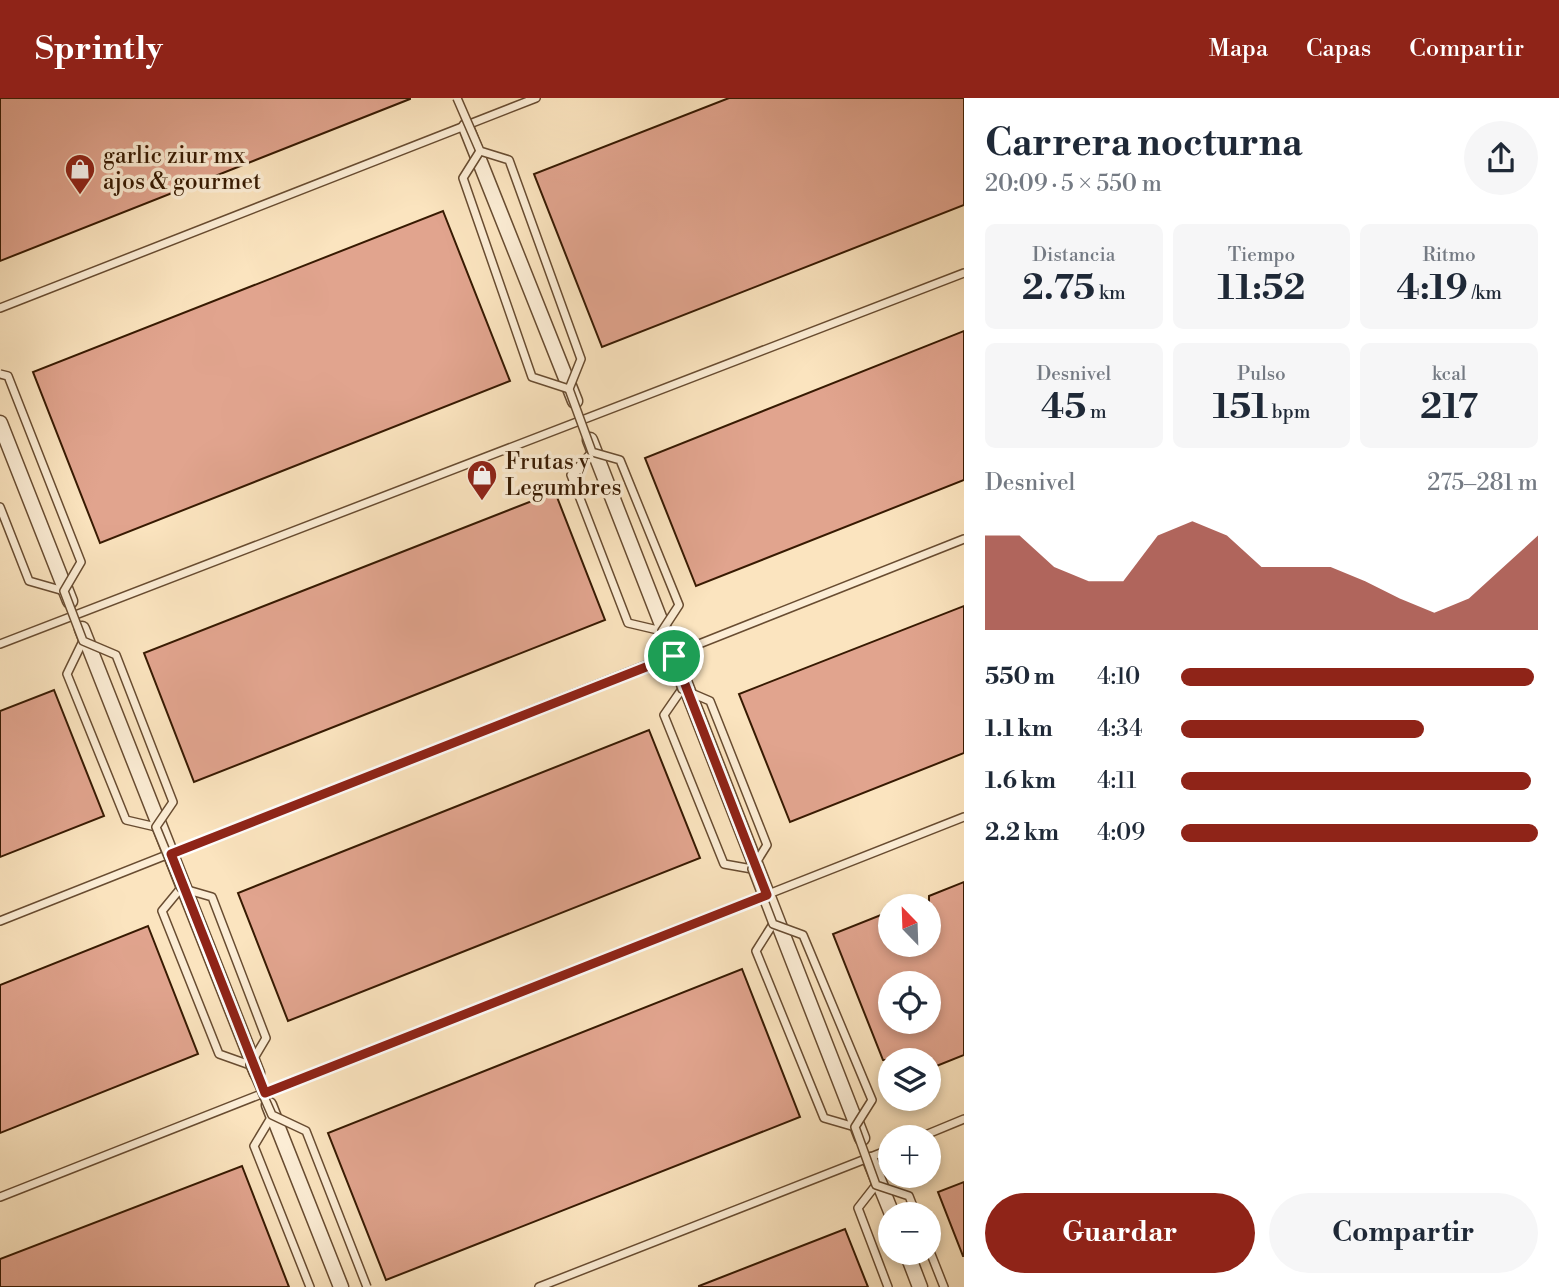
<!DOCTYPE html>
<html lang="es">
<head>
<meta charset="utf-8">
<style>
  :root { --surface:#fff; --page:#f6f6f7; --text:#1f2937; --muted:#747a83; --accent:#8f2418 }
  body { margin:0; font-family:"Libre Bodoni",serif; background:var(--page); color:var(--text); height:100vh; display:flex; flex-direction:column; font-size:26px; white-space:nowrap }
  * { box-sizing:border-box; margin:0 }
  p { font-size:23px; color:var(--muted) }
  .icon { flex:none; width:38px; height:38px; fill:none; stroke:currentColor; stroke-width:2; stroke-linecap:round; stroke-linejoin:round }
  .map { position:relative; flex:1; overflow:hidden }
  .panel { display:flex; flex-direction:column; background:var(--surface); width:595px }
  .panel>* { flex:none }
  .needle { width:46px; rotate:337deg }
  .tools { position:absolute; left:878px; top:796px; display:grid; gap:14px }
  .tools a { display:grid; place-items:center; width:63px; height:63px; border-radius:50%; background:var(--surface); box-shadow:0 4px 10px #0003; font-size:35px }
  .pin { position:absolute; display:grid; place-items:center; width:60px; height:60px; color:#fff; margin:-30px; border:4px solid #fff; border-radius:50%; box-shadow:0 2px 7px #0007 }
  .round { display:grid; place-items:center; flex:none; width:74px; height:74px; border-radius:37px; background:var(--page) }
  .overview { display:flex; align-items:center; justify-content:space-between; height:119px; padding:0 21px }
  h1 { font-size:38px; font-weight:700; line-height:52px }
  .figures { display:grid; grid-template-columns:repeat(3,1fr); gap:10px; height:119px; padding:7px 21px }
  .figures div { display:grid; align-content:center; border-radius:10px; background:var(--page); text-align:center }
  .figures b { font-size:35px; font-weight:700 }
  .figures small { font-size:19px; font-weight:400 }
  .figures p { font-size:19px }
  .chart { height:196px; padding:14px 21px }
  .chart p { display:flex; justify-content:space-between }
  .chart svg { width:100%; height:126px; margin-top:7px; fill:var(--accent); opacity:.7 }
  .primary-button { display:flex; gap:14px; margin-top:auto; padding:14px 21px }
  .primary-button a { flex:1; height:80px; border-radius:42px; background:var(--accent); color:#fff; font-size:28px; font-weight:700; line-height:80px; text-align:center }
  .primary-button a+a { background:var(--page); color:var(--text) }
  ul { padding:0 21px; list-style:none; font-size:23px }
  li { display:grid; grid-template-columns:112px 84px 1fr; align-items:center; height:52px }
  li i { height:18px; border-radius:9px; background:var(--accent) }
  header { display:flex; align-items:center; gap:42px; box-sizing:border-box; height:98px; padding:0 35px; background:var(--accent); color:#fff }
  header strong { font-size:33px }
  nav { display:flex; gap:38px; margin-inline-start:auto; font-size:24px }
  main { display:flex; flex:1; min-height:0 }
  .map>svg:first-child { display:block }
  .building { fill:#e1a48e; stroke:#371a02; stroke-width:2; fill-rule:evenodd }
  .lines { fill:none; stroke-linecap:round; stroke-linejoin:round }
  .lane-casing { stroke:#684c31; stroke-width:10 }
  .street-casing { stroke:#684c31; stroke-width:17 }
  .lane { stroke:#fcedd5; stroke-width:7 }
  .street { stroke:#fcedd5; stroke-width:14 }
  .lane-bridge-casing { stroke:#684c31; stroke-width:10; stroke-linecap:butt }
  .lane-bridge { stroke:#fcedd5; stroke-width:7 }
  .route-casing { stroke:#fff; stroke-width:14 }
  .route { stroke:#8f2418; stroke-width:9 }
  .labels { text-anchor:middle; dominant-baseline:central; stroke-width:7; stroke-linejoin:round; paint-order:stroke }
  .poi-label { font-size:23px; fill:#371a02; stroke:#fcedd5; text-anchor:start }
</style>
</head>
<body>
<header>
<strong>Sprintly</strong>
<nav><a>Mapa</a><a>Capas</a><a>Compartir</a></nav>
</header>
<main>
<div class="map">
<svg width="964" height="1189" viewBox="0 0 964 1189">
  <rect width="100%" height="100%" fill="#fbe4bf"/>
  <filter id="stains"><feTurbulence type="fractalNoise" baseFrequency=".00286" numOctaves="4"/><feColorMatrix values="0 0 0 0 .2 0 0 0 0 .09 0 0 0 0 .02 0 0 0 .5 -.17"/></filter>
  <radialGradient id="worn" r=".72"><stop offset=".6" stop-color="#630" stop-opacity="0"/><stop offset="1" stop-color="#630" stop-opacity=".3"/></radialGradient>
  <g class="building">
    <polygon points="0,0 410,0 410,1 0,163"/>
    <polygon points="729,0 964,0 964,107 602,249 534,76"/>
    <polygon points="443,113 510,283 100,445 33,274"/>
    <polygon points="964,233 964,382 696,488 645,360"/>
    <polygon points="555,394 605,522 194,684 144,555"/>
    <polygon points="964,508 964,655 790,724 739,596"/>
    <polygon points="54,592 104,718 0,759 0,613"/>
    <polygon points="649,632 700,760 288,923 238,795"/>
    <path d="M 964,784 L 964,957 L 929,971 L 929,962 L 883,962 L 833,836 L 891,813 L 891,847 L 929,847 L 929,798 ZM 891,886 L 929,886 L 929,924 L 891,924 Z"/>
    <polygon points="148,828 198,956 0,1035 0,887"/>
    <polygon points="742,871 800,1019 386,1182 328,1035"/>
    <polygon points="242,1068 289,1189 0,1189 0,1161"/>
    <polygon points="964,1084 964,1158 963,1158 938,1094"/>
    <polygon points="845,1131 868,1189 699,1189 699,1188"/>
  </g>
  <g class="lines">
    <g class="lane-casing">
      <g id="lane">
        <polyline points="0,210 536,0"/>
        <polyline points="592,354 571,377 628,525 662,533"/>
        <polyline points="0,409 29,483 64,493"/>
        <polyline points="83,543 67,576 126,722 156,729"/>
        <polyline points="0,546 964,175"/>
        <polyline points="682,591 664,617 724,766 752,771"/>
        <polyline points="181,790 162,813 219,956 250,967"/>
        <polyline points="0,823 964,441"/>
        <polyline points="773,826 756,853 824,1020 855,1029"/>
        <polyline points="272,1018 254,1048 310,1189"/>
        <polyline points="918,1040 964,1021"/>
        <polyline points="876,1087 858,1110 888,1189"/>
        <polyline points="0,1099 964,719"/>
        <polyline points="929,1151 944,1189"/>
        <polyline points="539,1189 891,1051"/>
      </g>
    </g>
    <g class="street-casing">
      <g id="street">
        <polyline points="466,29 575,303"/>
        <polyline points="0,325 70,503"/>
        <polyline points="590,342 862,1040"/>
        <polyline points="82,531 257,975"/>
        <polyline points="269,1007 341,1189"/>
        <polyline points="870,1062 892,1116"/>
        <polyline points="907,1155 920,1189"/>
      </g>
    </g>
    <use href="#lane" class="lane"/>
    <use href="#street" class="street"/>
    <g class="lane-bridge-casing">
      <g id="lane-bridge">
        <polyline points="457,0 480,53 509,62 581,261 569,291 592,354 620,362 679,507 662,533 682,591 710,603 767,747 752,771 773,826 803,837 872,1002 855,1029 876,1087 909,1098 916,1116"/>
        <polyline points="480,53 463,80 532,279 569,291"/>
        <polyline points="0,276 8,278 81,464 64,493 83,543 116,557 173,704 156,729 181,790 212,799 266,940 250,967 272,1017 306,1033 367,1189"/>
      </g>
    </g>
    <use href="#lane-bridge" class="lane-bridge"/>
  </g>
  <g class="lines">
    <g class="route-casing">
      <polygon id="route" points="674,558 767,797 265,995 171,756"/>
    </g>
    <use href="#route" class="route"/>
  </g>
  <defs>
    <g id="shop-pin" transform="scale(1.575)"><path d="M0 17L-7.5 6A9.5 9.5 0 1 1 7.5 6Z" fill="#8f2418" stroke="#fcedd5"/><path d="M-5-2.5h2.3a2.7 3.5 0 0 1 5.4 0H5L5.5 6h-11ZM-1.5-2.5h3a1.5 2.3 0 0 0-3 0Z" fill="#fff"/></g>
  </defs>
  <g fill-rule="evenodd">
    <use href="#shop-pin" x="80" y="71"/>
    <use href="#shop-pin" x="482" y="377"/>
  </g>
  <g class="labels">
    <g class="poi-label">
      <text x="103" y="58">garlic ziur mx<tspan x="103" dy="26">ajos &amp; gourmet</tspan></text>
      <text x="505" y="364">Frutas y<tspan x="505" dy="26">Legumbres</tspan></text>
    </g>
  </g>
  <rect width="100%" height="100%" filter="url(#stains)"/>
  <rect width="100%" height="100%" fill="url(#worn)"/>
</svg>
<div class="tools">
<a><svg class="needle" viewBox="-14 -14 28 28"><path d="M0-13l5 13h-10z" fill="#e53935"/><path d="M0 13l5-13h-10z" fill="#747a83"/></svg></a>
<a><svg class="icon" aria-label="locate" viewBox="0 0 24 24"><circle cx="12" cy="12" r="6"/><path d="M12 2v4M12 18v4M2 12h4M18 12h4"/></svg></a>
<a><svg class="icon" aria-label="layers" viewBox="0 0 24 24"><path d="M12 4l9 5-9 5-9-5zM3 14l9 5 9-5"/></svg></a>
<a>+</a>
<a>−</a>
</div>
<div class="pin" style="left:674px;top:558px;background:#1e9e55"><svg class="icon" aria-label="arrive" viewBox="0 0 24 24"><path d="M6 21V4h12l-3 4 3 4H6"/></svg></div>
</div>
<section class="panel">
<div class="overview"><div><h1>Carrera nocturna</h1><p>20:09 · 5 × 550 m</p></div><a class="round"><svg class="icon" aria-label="share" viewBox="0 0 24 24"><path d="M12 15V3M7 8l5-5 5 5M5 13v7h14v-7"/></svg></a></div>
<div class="figures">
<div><p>Distancia</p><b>2.75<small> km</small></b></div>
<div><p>Tiempo</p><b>11:52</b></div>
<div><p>Ritmo</p><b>4:19<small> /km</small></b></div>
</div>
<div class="figures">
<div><p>Desnivel</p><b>45<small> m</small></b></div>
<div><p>Pulso</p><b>151<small> bpm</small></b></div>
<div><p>kcal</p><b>217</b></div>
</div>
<div class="chart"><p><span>Desnivel</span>275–281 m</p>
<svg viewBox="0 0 160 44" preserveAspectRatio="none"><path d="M0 44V11L10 11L20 22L30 27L40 27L50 11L60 6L70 11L80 22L90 22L100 22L110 27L120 33L130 38L140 33L150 22L160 11V44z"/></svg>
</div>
<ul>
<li><b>550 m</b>4:10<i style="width:99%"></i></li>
<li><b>1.1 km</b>4:34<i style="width:68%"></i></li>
<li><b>1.6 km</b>4:11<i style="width:98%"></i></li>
<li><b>2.2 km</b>4:09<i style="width:100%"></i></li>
</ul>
<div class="primary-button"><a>Guardar</a><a>Compartir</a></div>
</section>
</main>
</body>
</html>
